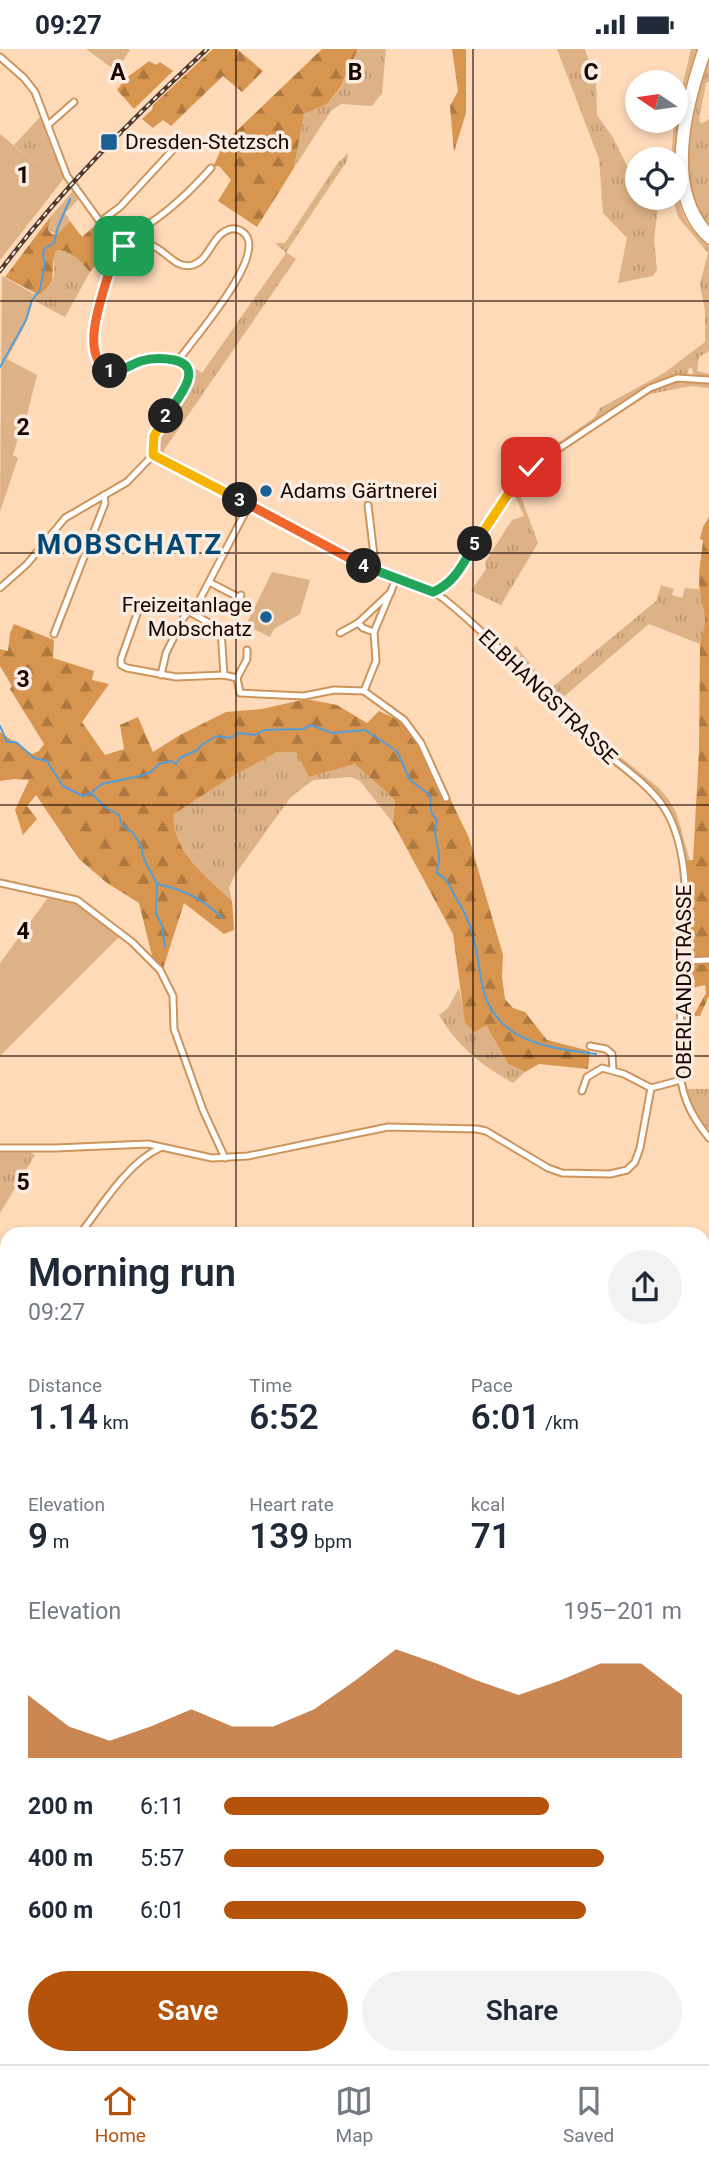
<!DOCTYPE html>
<html lang="en">
<head>
<meta charset="utf-8">
<style>
  :root { --surface:#fff; --page:#f2f2f3; --text:#1f2937; --muted:#747a83; --line:#e0e1e3; --accent:#b45309 }
  body { margin:0; font-family:Roboto,sans-serif; background:var(--page); color:var(--text); height:100vh; display:flex; flex-direction:column; font-size:26px; white-space:nowrap }
  * { box-sizing:border-box; margin:0 }
  p { font-size:23px; color:var(--muted) }
  .icon { flex:none; width:38px; height:38px; fill:none; stroke:currentColor; stroke-width:2; stroke-linecap:round; stroke-linejoin:round }
  .map { position:relative; flex:1; overflow:hidden }
  .details { position:absolute; left:0px; top:1178px; width:710px; height:838px; display:flex; flex-direction:column; background:var(--surface); border-radius:21px 21px 0 0; box-shadow:0 4px 10px #0003 }
  .details>* { flex:none }
  .needle { width:46px; rotate:283deg }
  .tools { position:absolute; left:625px; top:21px; display:grid; gap:14px }
  .tools a { display:grid; place-items:center; width:63px; height:63px; border-radius:50%; background:var(--surface); box-shadow:0 4px 10px #0003; font-size:35px }
  .pin { position:absolute; display:grid; place-items:center; width:60px; height:60px; color:#fff; margin:-30px; border-radius:14px; box-shadow:0 4px 10px #0006 }
  .km { position:absolute; width:35px; height:35px; margin:-18px; border-radius:50%; background:#222; color:#fff; font-size:19px; line-height:35px; text-align:center }
  .round { display:grid; place-items:center; flex:none; width:74px; height:74px; border-radius:37px; background:var(--page) }
  .head { display:flex; align-items:center; justify-content:space-between; height:119px; padding:0 28px }
  h1 { font-size:38px; font-weight:600; line-height:52px }
  .figures { display:grid; grid-template-columns:repeat(3,1fr); gap:10px; height:119px; padding:7px 28px }
  .figures div { display:grid; align-content:center }
  .figures b { font-size:35px; font-weight:600 }
  .figures small { font-size:19px; font-weight:400 }
  .figures p { font-size:19px }
  .chart { height:196px; padding:14px 28px }
  .chart p { display:flex; justify-content:space-between }
  .chart svg { width:100%; height:126px; margin-top:7px; fill:var(--accent); opacity:.7 }
  .action { display:flex; gap:14px; margin-top:auto; padding:14px 28px }
  .action a { flex:1; height:80px; border-radius:42px; background:var(--accent); color:#fff; font-size:28px; font-weight:600; line-height:80px; text-align:center }
  .action a+a { background:var(--page); color:var(--text) }
  ul { padding:0 28px; list-style:none; font-size:23px }
  li { display:grid; grid-template-columns:112px 84px 1fr; align-items:center; height:52px }
  li i { height:18px; border-radius:9px; background:var(--accent) }
  .status { display:flex; justify-content:space-between; align-items:center; height:49px; padding:0 35px; background:var(--surface); direction:ltr }
  .status svg { height:19px; fill:currentColor }
  .dock { display:flex; justify-content:space-around; align-items:center; height:98px; border-top:2px solid var(--line); background:var(--surface); font-size:19px; color:var(--muted) }
  .dock a { display:grid; justify-items:center; gap:4px }
  .dock .current { color:var(--accent) }
  .map>svg:first-child { display:block }
  .grass { fill:url(#grass-tufts) }
  .forest { fill:url(#forest-firs) }
  .green { fill:#deb287 }
  .lines { fill:none; stroke-linecap:round; stroke-linejoin:round }
  .stream { stroke:#529edb; stroke-width:2 }
  .minor-casing { stroke:#cd955c; stroke-width:9 }
  .highway-casing { stroke:#cd955c; stroke-width:10 }
  .minor { stroke:#fff; stroke-width:5 }
  .highway { stroke:#fff; stroke-width:7 }
  .rail-casing { stroke:#50392c; stroke-width:4.5 }
  .rail { stroke:#f9ece1; stroke-width:2; stroke-dasharray:5; stroke-linecap:butt }
  .split-1-casing { stroke:#fff; stroke-width:14 }
  .split-2-casing { stroke:#fff; stroke-width:14 }
  .split-3-casing { stroke:#fff; stroke-width:14 }
  .split-4-casing { stroke:#fff; stroke-width:14 }
  .split-5-casing { stroke:#fff; stroke-width:14 }
  .split-6-casing { stroke:#fff; stroke-width:14 }
  .split-1 { stroke:#f0652b; stroke-width:9 }
  .split-2 { stroke:#22a559; stroke-width:9 }
  .split-3 { stroke:#f5b400; stroke-width:9 }
  .split-4 { stroke:#f0652b; stroke-width:9 }
  .split-5 { stroke:#22a559; stroke-width:9 }
  .split-6 { stroke:#f5b400; stroke-width:9 }
  .grid { fill:none; stroke:#190600; stroke-width:2; stroke-opacity:0.55 }
  .poi-dot { fill:#196195; stroke:#f9ece1; stroke-width:2.5 }
  .labels { text-anchor:middle; dominant-baseline:central; stroke-width:7; stroke-linejoin:round; paint-order:stroke }
  .poi-label { font-size:21px; fill:#190600; stroke:#f9ece1; text-anchor:start }
  .street-label { font-size:21px; fill:#190600; stroke:#f9ece1 }
  .district-label { font-size:28px; font-weight:bold; letter-spacing:2px; fill:#004876; stroke:#f9ece1 }
  .grid-label { font-size:23px; text-anchor:middle; font-weight:bold; fill:#190600; stroke:#f9ece1; stroke-width:7; stroke-linejoin:round; paint-order:stroke }
</style>
</head>
<body>
<div class="status"><b>09:27</b><svg viewBox="0 0 49 12"><path d="M0 12V9h3v3zM5 12V6h3v6zM10 12V3h3v9zM15 12V0h3v12zM26 1h20v11H26zM47 4h2v5h-2z"/></svg></div>
<div class="map">
<svg width="709" height="2015" viewBox="0 0 709 2015">
  <defs>
    <pattern id="grass-tufts" width="24" height="20" patternUnits="userSpaceOnUse" patternTransform="scale(1.75)"><rect width="24" height="20" fill="#deb287"/><path d="M3 7l-1-3M5 7V3M7 7l1-3M15 17l-1-3M17 17v-4M19 17l1-3" fill="none" stroke="#be9873"/></pattern>
    <pattern id="forest-firs" width="22" height="20" patternUnits="userSpaceOnUse" patternTransform="scale(1.75)"><rect width="22" height="20" fill="#d7954f"/><path d="M5 1l3.5 6h-7zM16 11l3.5 6h-7z" fill="#ae783f"/></pattern>
  </defs>
  <rect width="100%" height="100%" fill="#fedab9"/>
  <g class="grass">
    <polygon points="358,0 386,0 382,44 372,57 341,55 331,62 294,119 304,65 327,55 340,40"/>
    <polygon points="557,0 585,0 596,34 597,66 612,87 632,126 637,149 639,149 641,154 658,158 654,191 657,221 653,227 618,234 627,189 603,164 599,110"/>
    <path d="M 691,0 L 699,0 C 685,46 661,127 687,173 C 693,182 701,190 709,197 L 709,302 L 699,308 L 697,322 L 709,325 L 709,329 L 694,327 L 692,319 L 689,319 L 687,326 L 663,331 L 649,337 L 529,416 L 530,409 L 533,411 L 594,369 L 600,359 L 664,324 L 705,293 L 705,263 L 700,235 L 708,204 L 678,168 L 673,149 L 676,149 L 676,110 L 671,110 L 674,72 Z"/>
    <path d="M 709,4 L 709,32 L 706,34 L 699,71 L 701,75 L 709,70 L 709,178 C 670,136 694,52 709,4 Z"/>
    <polygon points="41,67 52,101 35,114 14,96"/>
    <polygon points="348,104 347,112 286,203 296,210 164,401 165,404 218,433 216,435 157,404 155,397 157,386 192,329 193,324 190,316 202,324 286,204 275,194 285,194 337,115"/>
    <polygon points="73,142 78,151 65,164 70,172 58,185 48,181 51,167"/>
    <polygon points="62,201 71,203 90,223 65,268 33,251 32,244 39,246 54,227 54,207 56,202"/>
    <polygon points="691,331 709,334 709,339 691,337 650,345 574,393 520,434 518,440 538,494 501,556 471,542 486,520 485,513 512,471 524,467 513,442 533,419 650,341 663,335"/>
    <path d="M 661,536 L 674,540 L 672,546 L 682,549 L 685,539 L 699,540 C 707,566 709,568 700,595 L 649,575 L 561,650 L 588,682 L 659,739 L 669,751 L 676,763 L 690,812 L 685,812 L 671,766 L 612,705 L 594,692 L 544,638 L 510,607 L 511,602 L 516,597 L 550,640 L 656,552 Z"/>
    <path d="M 296,702 L 309,728 L 355,715 L 395,751 L 393,774 L 360,732 L 351,728 L 313,731 L 290,749 L 234,827 L 229,839 L 232,852 C 208,829 170,801 174,765 L 228,730 L 277,703 Z"/>
    <path d="M 459,939 L 466,974 L 486,976 L 508,1015 L 525,1023 L 513,1034 C 482,1017 456,996 439,966 L 448,959 Z"/>
    <polygon points="685,1040 709,1040 709,1085 693,1061"/>
    <polygon points="0,1101 29,1102 35,1106 0,1164"/>
  </g>
  <g class="forest">
    <polygon points="213,0 237,0 263,22 242,43 223,27 171,77 163,71 153,79 142,70 152,61 153,56"/>
    <polygon points="322,0 358,0 340,39 327,55 304,65 294,119 257,178 218,152 231,131 219,117 213,118 224,94"/>
    <polygon points="452,0 466,0 466,64 454,103 450,57 458,42"/>
    <polygon points="149,12 156,16 160,13 173,22 134,60 117,41 125,30"/>
    <path d="M 51,167 L 48,181 L 52,185 L 58,185 L 70,172 L 82,188 L 97,175 L 101,177 L 111,196 L 90,223 C 80,213 71,199 56,202 C 48,222 61,229 39,246 L 5,228 Z"/>
    <path d="M 709,468 L 709,908 L 691,909 L 685,906 L 685,812 L 693,811 L 699,702 L 700,595 C 709,563 704,570 700,542 C 697,526 702,507 703,491 L 700,490 L 703,478 Z"/>
    <path d="M 14,575 L 54,591 L 53,609 L 94,622 L 92,631 L 109,635 L 82,673 L 105,706 L 124,700 L 120,676 L 138,668 L 153,703 L 180,686 L 226,663 L 262,660 L 306,650 L 337,656 L 367,674 L 379,662 L 400,672 L 436,720 L 469,789 L 503,906 L 502,928 L 505,950 L 513,959 L 525,963 L 547,991 L 590,1002 L 588,1020 L 539,1015 L 525,1023 L 508,1015 L 486,976 L 475,983 L 465,974 L 453,885 L 393,774 L 395,751 L 355,715 L 309,728 L 296,703 L 277,703 L 228,730 L 174,765 C 170,801 208,829 232,852 L 234,881 L 224,885 L 184,854 L 163,920 L 152,907 L 139,854 L 107,834 L 79,810 L 36,746 L 27,757 L 37,770 L 23,786 L 15,761 L 29,731 L 14,730 L 0,732 L 0,683 L 32,705 L 39,702 L 44,695 L 10,640 L 12,637 L 0,617 L 0,600 L 8,602 L 10,584 Z"/>
    <polygon points="702,914 709,914 709,947 700,967 695,967 690,973 685,974 684,995 681,998 683,946 690,946 691,961 695,964 706,944 705,936 683,941 683,923 687,916"/>
    <polygon points="7,1481 7,1861 0,1857 0,1482"/>
  </g>
  <g class="green">
    <polygon points="86,0 129,0 130,1 116,22"/>
    <polygon points="0,85 35,114 52,101 65,128 0,211"/>
    <path d="M 2,227 L 32,244 C 34,267 17,290 7,310 L 37,326 L 22,386 L 19,386 L 13,406 L 18,409 L 0,463 Z"/>
    <polygon points="272,523 310,531 300,565 274,580 270,588 246,576"/>
    <polygon points="50,846 76,852 120,887 0,1007 0,914"/>
  </g>
  <g class="lines">
    <g class="stream">
      <polyline points="0,318 26,271 32,251 40,241 45,214 43,207 44,200 54,194 58,178 70,150"/>
      <path d="M 0,677 L 7,693 L 16,693 L 34,709 L 47,712 L 63,737 L 83,747 L 91,744 L 102,735 L 140,727 L 151,723 L 159,715 L 171,712 L 176,715 L 180,709 L 197,701 L 203,695 L 217,687 L 230,689 L 239,684 L 255,686 L 264,681 L 303,680 L 311,676 L 332,684 L 365,681 L 397,702 L 410,731 L 430,746 L 431,762 L 437,772 C 432,784 438,794 439,807 C 440,812 437,818 437,824 C 448,830 450,838 456,849 C 474,876 476,899 481,930 C 490,991 544,999 596,1005"/>
      <path d="M 92,745 L 105,758 L 119,766 L 122,776 L 133,784 L 141,796 L 144,810 L 157,835 C 182,840 204,850 222,869"/>
      <polyline points="157,835 156,865 162,876 165,898"/>
      <polyline points="594,2009 600,2015"/>
      <polyline points="487,2015 492,2009"/>
    </g>
    <g class="minor-casing">
      <g id="minor">
        <polyline points="0,8 24,29 35,43 67,127 116,195"/>
        <polyline points="48,76 74,53"/>
        <polyline points="101,172 120,158 181,92"/>
        <path d="M 116,195 L 94,286 C 92,301 97,324 117,322 C 125,322 131,316 138,313 C 153,307 181,307 190,321 L 190,329 L 156,381 L 152,392 L 153,406"/>
        <path d="M 116,195 C 155,174 182,152 211,119"/>
        <path d="M 116,200 C 163,178 166,223 193,216 C 210,211 212,184 231,180 C 236,179 241,181 245,185 C 267,208 192,291 178,312"/>
        <path d="M 153,406 L 376,523 L 433,543 L 444,550 C 496,592 539,642 587,688 C 611,711 644,730 663,757 C 678,779 683,807 685,834 L 679,1011 C 680,1044 689,1064 709,1089"/>
        <polyline points="368,456 376,523"/>
        <polyline points="209,533 240,549 241,546"/>
        <polyline points="0,539 27,515 65,469 127,433 153,406"/>
        <polyline points="433,543 447,537 452,532 510,441 531,418 650,339 677,329 709,331"/>
        <polyline points="190,563 221,581 224,626"/>
        <polyline points="137,565 121,610 121,616 127,619 176,628 224,626 237,629 247,610 247,601"/>
        <polyline points="358,574 363,579 374,583"/>
        <polyline points="340,584 358,574 391,543"/>
        <polyline points="54,585 105,454 104,446"/>
        <polyline points="161,626 166,604 184,568 199,552 249,456"/>
        <polyline points="237,629 240,644 304,647 334,641 364,642 404,671 421,694 446,749"/>
        <polyline points="364,642 376,612 374,583 396,530"/>
        <polyline points="0,834 77,851 132,893 160,921 173,947 174,980 203,1061 225,1109"/>
        <polyline points="682,912 709,911"/>
        <polyline points="590,997 606,1000 612,1005 613,1021"/>
        <polyline points="651,1039 681,1031"/>
        <polyline points="582,1042 587,1028 602,1019 624,1025 651,1039"/>
        <polyline points="0,1099 55,1099 148,1095 212,1109 248,1107 388,1078 477,1080 486,1082 548,1119 562,1124 610,1125 627,1121 635,1113 640,1099 651,1039"/>
        <path d="M 80,1185 C 101,1158 128,1113 160,1099"/>
        <polyline points="0,1281 7,1273"/>
        <polyline points="704,1534 709,1521"/>
        <polyline points="704,1724 709,1726"/>
        <polyline points="444,2015 450,2009"/>
        <polyline points="510,2015 515,2009"/>
      </g>
    </g>
    <g class="highway-casing">
      <g id="highway">
        <path d="M 702,0 C 684,54 658,148 709,191"/>
        <path d="M 708,0 C 689,52 666,137 709,183"/>
      </g>
    </g>
    <use href="#minor" class="minor"/>
    <use href="#highway" class="highway"/>
    <g class="rail-casing">
      <path id="rail" d="M 0,222 C 61,140 133,69 207,0"/>
    </g>
    <use href="#rail" class="rail"/>
  </g>
  <g class="lines">
    <g class="split-1-casing">
      <path id="split-1" d="M 110,322 C 73,306 110,229 116,200 L 124,197"/>
    </g>
    <g class="split-2-casing">
      <path id="split-2" d="M 110,322 C 123,323 129,316 141,312 C 151,309 163,309 174,311 C 207,318 176,351 166,367"/>
    </g>
    <g class="split-3-casing">
      <polyline id="split-3" points="166,367 154,387 153,406 240,451"/>
    </g>
    <g class="split-4-casing">
      <polyline id="split-4" points="240,451 364,517"/>
    </g>
    <g class="split-5-casing">
      <path id="split-5" d="M 364,517 L 433,543 C 455,534 463,514 475,495"/>
    </g>
    <g class="split-6-casing">
      <polyline id="split-6" points="475,495 518,430 531,418"/>
    </g>
    <use href="#split-1" class="split-1"/>
    <use href="#split-2" class="split-2"/>
    <use href="#split-3" class="split-3"/>
    <use href="#split-4" class="split-4"/>
    <use href="#split-5" class="split-5"/>
    <use href="#split-6" class="split-6"/>
  </g>
  <path class="grid" d="M 236,0 L 236,1185M 473,0 L 473,1185M 0,252 L 709,252M 0,504 L 709,504M 0,756 L 709,756M 0,1007 L 709,1007M 0,1259 L 7,1259M 704,1259 L 709,1259M 0,1511 L 7,1511M 704,1511 L 709,1511M 0,1763 L 7,1763M 704,1763 L 709,1763M 236,2009 L 236,2015M 473,2009 L 473,2015"/>
  <g class="poi-dot">
    <rect x="100" y="84" width="18" height="18" rx="3.5"/>
    <circle cx="266" cy="442" r="7"/>
    <circle cx="266" cy="568" r="7"/>
  </g>
  <g class="labels">
    <g class="poi-label">
      <text x="125" y="93">Dresden-Stetzsch</text>
      <text x="280" y="442">Adams Gärtnerei</text>
      <text x="252" y="556" text-anchor="end">Freizeitanlage<tspan x="252" dy="24">Mobschatz</tspan></text>
    </g>
    <g class="street-label">
      <text transform="translate(548 648) rotate(44)">ELBHANGSTRASSE</text>
      <text transform="translate(684 933) rotate(-90)">OBERLANDSTRASSE</text>
    </g>
    <g class="district-label">
      <text x="130" y="495">MOBSCHATZ</text>
    </g>
  </g>
  <g class="grid-label">
    <text x="118" y="31">A</text>
    <text x="355" y="31">B</text>
    <text x="591" y="31">C</text>
    <text x="23" y="134">1</text>
    <text x="23" y="386">2</text>
    <text x="23" y="638">3</text>
    <text x="23" y="890">4</text>
    <text x="23" y="1141">5</text>
  </g>
</svg>
<div class="tools">
<a><svg class="needle" viewBox="-14 -14 28 28"><path d="M0-13l5 13h-10z" fill="#e53935"/><path d="M0 13l5-13h-10z" fill="#747a83"/></svg></a>
<a><svg class="icon" aria-label="locate" viewBox="0 0 24 24"><circle cx="12" cy="12" r="6"/><path d="M12 2v4M12 18v4M2 12h4M18 12h4"/></svg></a>
</div>
<div class="pin" style="left:124px;top:197px;background:#1e9e55"><svg class="icon" aria-label="arrive" viewBox="0 0 24 24"><path d="M6 21V4h12l-3 4 3 4H6"/></svg></div>
<div class="pin" style="left:531px;top:418px;background:#d93025"><svg class="icon" aria-label="check" viewBox="0 0 24 24"><path d="M5 12l5 5 9-10"/></svg></div>
<b class="km" style="left:110px;top:322px">1</b>
<b class="km" style="left:166px;top:367px">2</b>
<b class="km" style="left:240px;top:451px">3</b>
<b class="km" style="left:364px;top:517px">4</b>
<b class="km" style="left:475px;top:495px">5</b>
<section class="details">
<div class="head"><div><h1>Morning run</h1><p>09:27</p></div><a class="round"><svg class="icon" aria-label="share" viewBox="0 0 24 24"><path d="M12 15V3M7 8l5-5 5 5M5 13v7h14v-7"/></svg></a></div>
<div class="figures">
<div><p>Distance</p><b>1.14<small> km</small></b></div>
<div><p>Time</p><b>6:52</b></div>
<div><p>Pace</p><b>6:01<small> /km</small></b></div>
</div>
<div class="figures">
<div><p>Elevation</p><b>9<small> m</small></b></div>
<div><p>Heart rate</p><b>139<small> bpm</small></b></div>
<div><p>kcal</p><b>71</b></div>
</div>
<div class="chart"><p><span>Elevation</span>195–201 m</p>
<svg viewBox="0 0 160 44" preserveAspectRatio="none"><path d="M0 44V22L10 33L20 38L30 33L40 27L50 33L60 33L70 27L80 17L90 6L100 11L110 17L120 22L130 17L140 11L150 11L160 22V44z"/></svg>
</div>
<ul>
<li><b>200 m</b>6:11<i style="width:71%"></i></li>
<li><b>400 m</b>5:57<i style="width:83%"></i></li>
<li><b>600 m</b>6:01<i style="width:79%"></i></li>
</ul>
<div class="action"><a>Save</a><a>Share</a></div>
</section>
</div>
<nav class="dock">
<a class="current"><svg class="icon" aria-label="home" viewBox="0 0 24 24"><path d="M3 11l9-7 9 7M6 9v11h12V9"/></svg>Home</a>
<a><svg class="icon" aria-label="map" viewBox="0 0 24 24"><path d="M3 6l6-2 6 2 6-2v14l-6 2-6-2-6 2zM9 4v14M15 6v14"/></svg>Map</a>
<a><svg class="icon" aria-label="saved" viewBox="0 0 24 24"><path d="M7 4h10v16l-5-4-5 4z"/></svg>Saved</a>
</nav>
</body>
</html>
